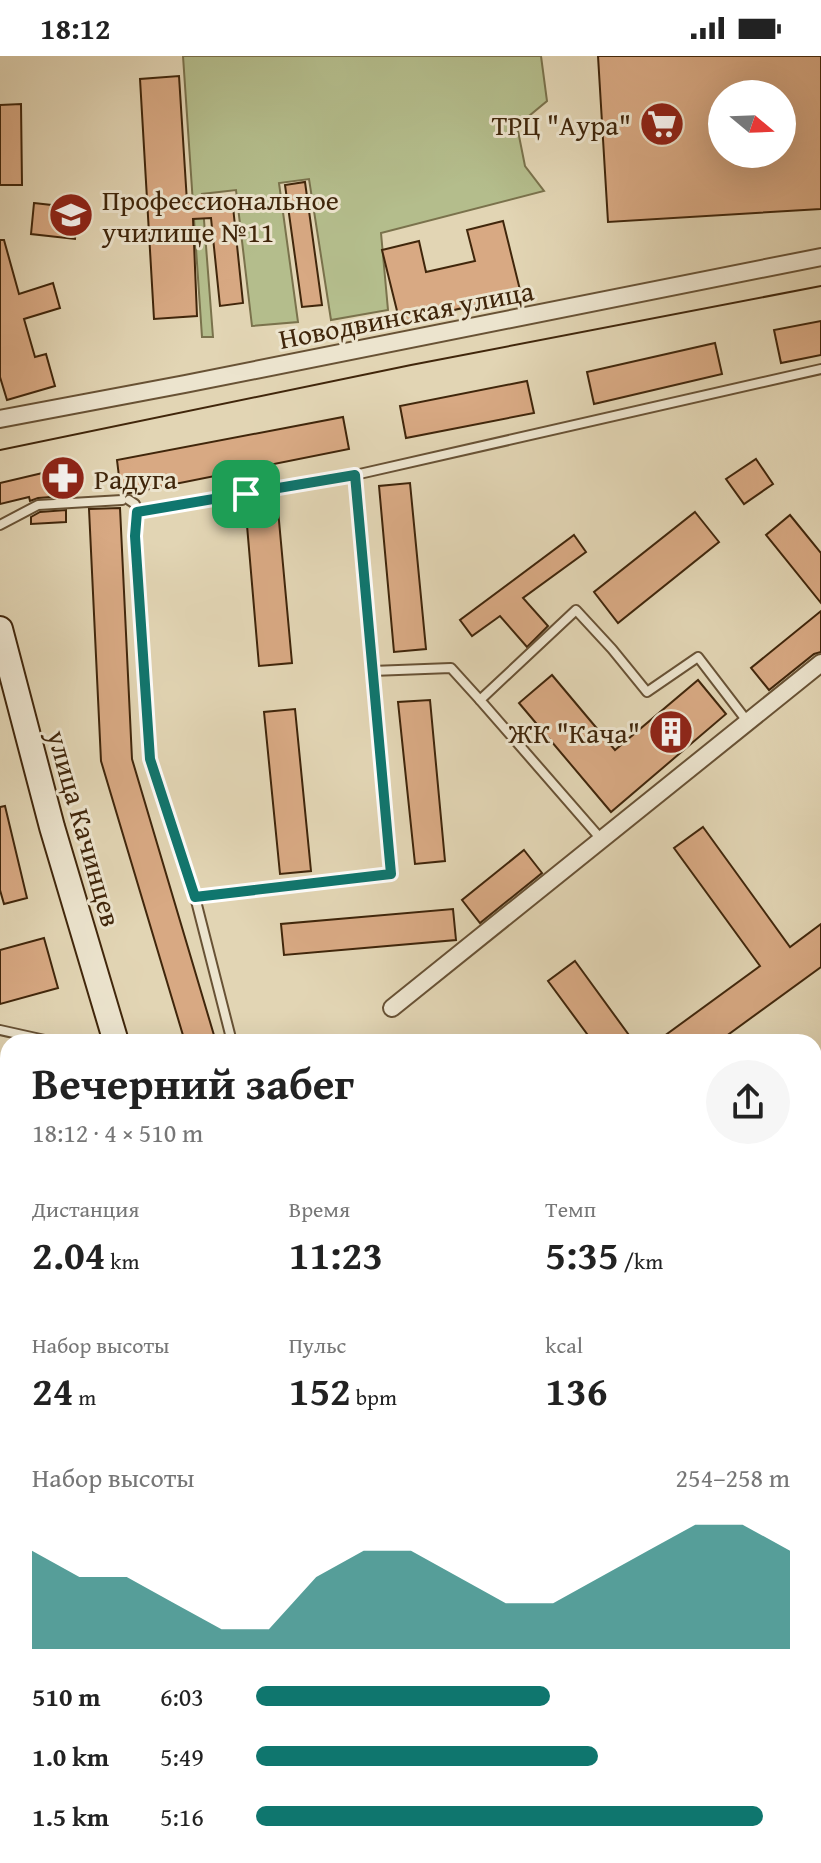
<!DOCTYPE html>
<html lang="ru">
<head>
<meta charset="utf-8">
<style>
  :root { --surface:#fff; --page:#f6f6f6; --text:#222; --muted:#767676; --accent:#0f766e }
  body { margin:0; font-family:"Gentium Book Plus",serif; background:var(--page); color:var(--text); height:100vh; display:flex; flex-direction:column; font-size:30px; white-space:nowrap }
  * { box-sizing:border-box; margin:0 }
  p { font-size:26px; color:var(--muted) }
  .icon { flex:none; width:44px; height:44px; fill:none; stroke:currentColor; stroke-width:2; stroke-linecap:round; stroke-linejoin:round }
  .map { position:relative; flex:1; overflow:hidden }
  .drawer { position:absolute; left:0px; top:978px; width:822px; height:830px; display:flex; flex-direction:column; background:var(--surface); border-radius:24px 24px 0 0; box-shadow:0 8px 32px #0002 }
  .drawer>* { flex:none }
  .needle { width:52px; rotate:109deg }
  .tools { position:absolute; left:708px; top:24px; display:grid; gap:16px }
  .tools a { display:grid; place-items:center; width:88px; height:88px; border-radius:50%; background:var(--surface); box-shadow:0 8px 32px #0002; font-size:40px }
  .pin { position:absolute; display:grid; place-items:center; width:68px; height:68px; color:#fff; margin:-34px; border-radius:16px; box-shadow:0 4px 12px #0006 }
  .round { display:grid; place-items:center; flex:none; width:84px; height:84px; border-radius:42px; background:var(--page) }
  .head { display:flex; align-items:center; justify-content:space-between; height:136px; padding:0 32px }
  h1 { font-size:44px; font-weight:600; line-height:60px }
  .metrics { display:grid; grid-template-columns:repeat(3,1fr); gap:12px; height:136px; padding:8px 32px }
  .metrics div { display:grid; align-content:center }
  .metrics b { font-size:40px; font-weight:600 }
  .metrics small { font-size:22px; font-weight:400 }
  .metrics p { font-size:22px }
  .chart { height:224px; padding:16px 32px }
  .chart p { display:flex; justify-content:space-between }
  .chart svg { width:100%; height:144px; margin-top:8px; fill:var(--accent); opacity:.7 }
  ul { padding:0 32px; list-style:none; font-size:26px }
  li { display:grid; grid-template-columns:128px 96px 1fr; align-items:center; height:60px }
  li i { height:20px; border-radius:10px; background:var(--accent) }
  .status { display:flex; justify-content:space-between; align-items:center; height:56px; padding:0 40px; background:var(--surface); direction:ltr }
  .status svg { height:22px; fill:currentColor }
  .map>svg:first-child { display:block }
  .green { fill:#b4bd8c; stroke:#7a724c; stroke-width:2 }
  .building { fill:#d8a983; stroke:#40260b; stroke-width:2; fill-rule:evenodd }
  .lines { fill:none; stroke-linecap:round; stroke-linejoin:round }
  .service-casing { stroke:#685235; stroke-width:12 }
  .minor-casing { stroke:#685235; stroke-width:20 }
  .secondary-casing { stroke:#40260b; stroke-width:28 }
  .service { stroke:#ece4ce; stroke-width:8 }
  .minor { stroke:#ece4ce; stroke-width:16 }
  .secondary { stroke:#ece4ce; stroke-width:24 }
  .tram { stroke:#40260b; stroke-width:2 }
  .route-casing { stroke:#fff; stroke-width:16 }
  .route { stroke:#0f766e; stroke-width:10 }
  .labels { text-anchor:middle; dominant-baseline:central; stroke-width:6; stroke-linejoin:round; paint-order:stroke }
  .poi-label { font-size:28px; fill:#40260b; stroke:#ece4ce; text-anchor:end }
  .street-label { font-size:28px; fill:#40260b; stroke:#ece4ce }
</style>
</head>
<body>
<div class="status"><b>18:12</b><svg viewBox="0 0 49 12"><path d="M0 12V9h3v3zM5 12V6h3v6zM10 12V3h3v9zM15 12V0h3v12zM26 1h20v11H26zM47 4h2v5h-2z"/></svg></div>
<div class="map">
<svg width="821" height="1807" viewBox="0 0 821 1807">
  <rect width="100%" height="100%" fill="#e2d5b4"/>
  <filter id="stains"><feTurbulence type="fractalNoise" baseFrequency=".0025" numOctaves="4"/><feColorMatrix values="0 0 0 0 .2 0 0 0 0 .09 0 0 0 0 .02 0 0 0 .5 -.17"/></filter>
  <radialGradient id="worn" r=".72"><stop offset=".6" stop-color="#630" stop-opacity="0"/><stop offset="1" stop-color="#630" stop-opacity=".3"/></radialGradient>
  <g class="green">
    <polygon points="183,0 541,0 547,45 517,70 525,110 544,135 381,177 388,254 331,264 309,123 279,127 298,266 252,270 236,134 202,138 213,281 202,281"/>
    <polygon points="240,1800 411,1800 415,1807 243,1807"/>
  </g>
  <g class="building">
    <path d="M 598,0 L 821,0 L 821,153 L 608,166 ZM 722,38 L 782,38 L 782,98 L 722,98 Z"/>
    <polygon points="179,20 187,146 232,141 243,247 220,250 211,162 193,163 197,260 154,263 140,23"/>
    <polygon points="21,48 22,129 0,129 0,49"/>
    <polygon points="305,126 322,249 302,251 285,129"/>
    <polygon points="34,147 78,152 75,183 31,178"/>
    <polygon points="503,165 521,238 400,267 382,194 419,185 426,216 475,205 467,174"/>
    <polygon points="0,184 4,184 19,238 53,227 60,252 24,263 35,301 46,298 55,330 7,344 0,321"/>
    <polygon points="821,265 821,299 781,307 774,274"/>
    <polygon points="715,287 722,318 594,348 587,316"/>
    <polygon points="527,325 534,357 406,382 400,350"/>
    <polygon points="343,361 349,393 125,438 121,437 117,404"/>
    <polygon points="756,403 773,428 744,448 726,423"/>
    <polygon points="68,411 73,431 64,433 65,440 38,442 30,445 29,441 0,448 0,427"/>
    <polygon points="410,427 426,593 394,596 379,430"/>
    <polygon points="277,443 292,607 259,610 245,446"/>
    <polygon points="120,452 132,703 216,986 185,986 101,705 89,453"/>
    <polygon points="66,454 66,466 31,468 31,461 40,456"/>
    <polygon points="695,456 719,486 618,567 594,536"/>
    <polygon points="790,459 821,497 821,547 766,479"/>
    <polygon points="574,479 586,496 523,542 548,570 527,591 500,560 472,580 460,564"/>
    <polygon points="821,555 821,596 814,598 769,634 751,612"/>
    <polygon points="552,619 615,694 698,624 726,658 611,756 519,647"/>
    <polygon points="430,644 445,805 415,808 398,646"/>
    <polygon points="295,653 311,815 280,818 264,656"/>
    <polygon points="5,750 27,842 4,848 0,834 0,751"/>
    <polygon points="703,771 790,891 821,868 821,911 718,986 656,986 760,910 674,792"/>
    <polygon points="524,794 542,817 480,867 462,844"/>
    <polygon points="453,853 456,884 284,899 281,868"/>
    <polygon points="44,882 58,932 0,948 0,894"/>
    <polygon points="575,905 634,986 593,986 548,925"/>
  </g>
  <g class="lines">
    <g class="service-casing">
      <g id="service">
        <polyline points="355,419 821,313"/>
        <polyline points="129,444 135,448 137,456 135,480 150,703 195,841 232,986"/>
        <polyline points="137,456 355,419 391,818 195,841"/>
        <polyline points="0,469 38,449 122,444"/>
        <polyline points="372,615 451,612 480,644"/>
        <polyline points="601,783 480,644 576,554 612,593 647,636 698,601 747,665"/>
        <polyline points="0,974 54,986"/>
        <polyline points="0,1475 8,1482"/>
        <polyline points="579,1800 585,1807"/>
        <polyline points="44,1807 45,1800"/>
      </g>
    </g>
    <g class="minor-casing">
      <g id="minor">
        <polyline points="0,363 185,328 821,201"/>
        <polyline points="392,952 821,607"/>
      </g>
    </g>
    <g class="secondary-casing">
      <g id="secondary">
        <polyline points="0,573 52,771 116,986"/>
        <polyline points="492,1800 497,1807"/>
        <polyline points="172,1807 173,1800"/>
      </g>
    </g>
    <use href="#service" class="service"/>
    <use href="#minor" class="minor"/>
    <use href="#secondary" class="secondary"/>
    <polyline class="tram" points="0,394 411,309 821,230"/>
  </g>
  <g class="lines">
    <g class="route-casing">
      <polygon id="route" points="355,419 391,818 195,841 150,703 135,480 137,456"/>
    </g>
    <use href="#route" class="route"/>
  </g>
  <defs>
    <g id="supermarket-disc" transform="scale(2.3)"><circle r="9.5" fill="#8f2418" stroke="#ece4ce"/><path d="M-6-5.5h2.5l.6 2H6L4.5 2H-2.5L-4.4-4H-6ZM-1.5 3.2a1.3 1.3 0 1 0 .1 0ZM3 3.2a1.3 1.3 0 1 0 .1 0Z" fill="#fff"/></g>
    <g id="university-disc" transform="scale(2.3)"><circle r="9.5" fill="#8f2418" stroke="#ece4ce"/><path d="M0-5L7-2L0 1L-7-2ZM-4 1L0 2.5L4 1V4Q0 6-4 4Z" fill="#fff"/></g>
    <g id="pharmacy-disc" transform="scale(2.3)"><circle r="9.5" fill="#8f2418" stroke="#ece4ce"/><path d="M-2-6h4v4h4v4h-4v4h-4v-4h-4v-4h4Z" fill="#fff"/></g>
    <g id="building-disc" transform="scale(2.3)"><circle r="9.5" fill="#8f2418" stroke="#ece4ce"/><path d="M-4-6H4V6H1V3H-1V6H-4ZM-2.5-4.3h1.7v1.8h-1.7ZM.8-4.3h1.7v1.8H.8ZM-2.5-1h1.7V.8h-1.7ZM.8-1h1.7V.8H.8Z" fill="#fff"/></g>
  </defs>
  <g fill-rule="evenodd">
    <use href="#supermarket-disc" x="662" y="68"/>
    <use href="#university-disc" x="71" y="159"/>
    <use href="#pharmacy-disc" x="63" y="422"/>
    <use href="#building-disc" x="671" y="676"/>
  </g>
  <g class="labels">
    <g class="poi-label">
      <text x="631" y="68">ТРЦ "Аура"</text>
      <text x="102" y="143" text-anchor="start">Профессиональное<tspan x="102" dy="32">училище №11</tspan></text>
      <text x="94" y="422" text-anchor="start">Радуга</text>
      <text x="640" y="676">ЖК "Кача"</text>
    </g>
    <g class="street-label">
      <text transform="translate(406 258) rotate(-11)">Новодвинская улица</text>
      <text transform="translate(85 772) rotate(74)">улица Качинцев</text>
    </g>
  </g>
  <rect width="100%" height="100%" filter="url(#stains)"/>
  <rect width="100%" height="100%" fill="url(#worn)"/>
</svg>
<div class="tools">
<a><svg class="needle" viewBox="-14 -14 28 28"><path d="M0-13l5 13h-10z" fill="#e53935"/><path d="M0 13l5-13h-10z" fill="#767676"/></svg></a>
</div>
<div class="pin" style="left:246px;top:438px;background:#1e9e55"><svg class="icon" aria-label="arrive" viewBox="0 0 24 24"><path d="M6 21V4h12l-3 4 3 4H6"/></svg></div>
<section class="drawer">
<div class="head"><div><h1>Вечерний забег</h1><p>18:12 · 4 × 510 m</p></div><a class="round"><svg class="icon" aria-label="share" viewBox="0 0 24 24"><path d="M12 15V3M7 8l5-5 5 5M5 13v7h14v-7"/></svg></a></div>
<div class="metrics">
<div><p>Дистанция</p><b>2.04<small> km</small></b></div>
<div><p>Время</p><b>11:23</b></div>
<div><p>Темп</p><b>5:35<small> /km</small></b></div>
</div>
<div class="metrics">
<div><p>Набор высоты</p><b>24<small> m</small></b></div>
<div><p>Пульс</p><b>152<small> bpm</small></b></div>
<div><p>kcal</p><b>136</b></div>
</div>
<div class="chart"><p><span>Набор высоты</span>254–258 m</p>
<svg viewBox="0 0 160 44" preserveAspectRatio="none"><path d="M0 44V14L10 22L20 22L30 30L40 38L50 38L60 22L70 14L80 14L90 22L100 30L110 30L120 22L130 14L140 6L150 6L160 14V44z"/></svg>
</div>
<ul>
<li><b>510 m</b>6:03<i style="width:55%"></i></li>
<li><b>1.0 km</b>5:49<i style="width:64%"></i></li>
<li><b>1.5 km</b>5:16<i style="width:95%"></i></li>
</ul>
</section>
</div>
</body>
</html>
